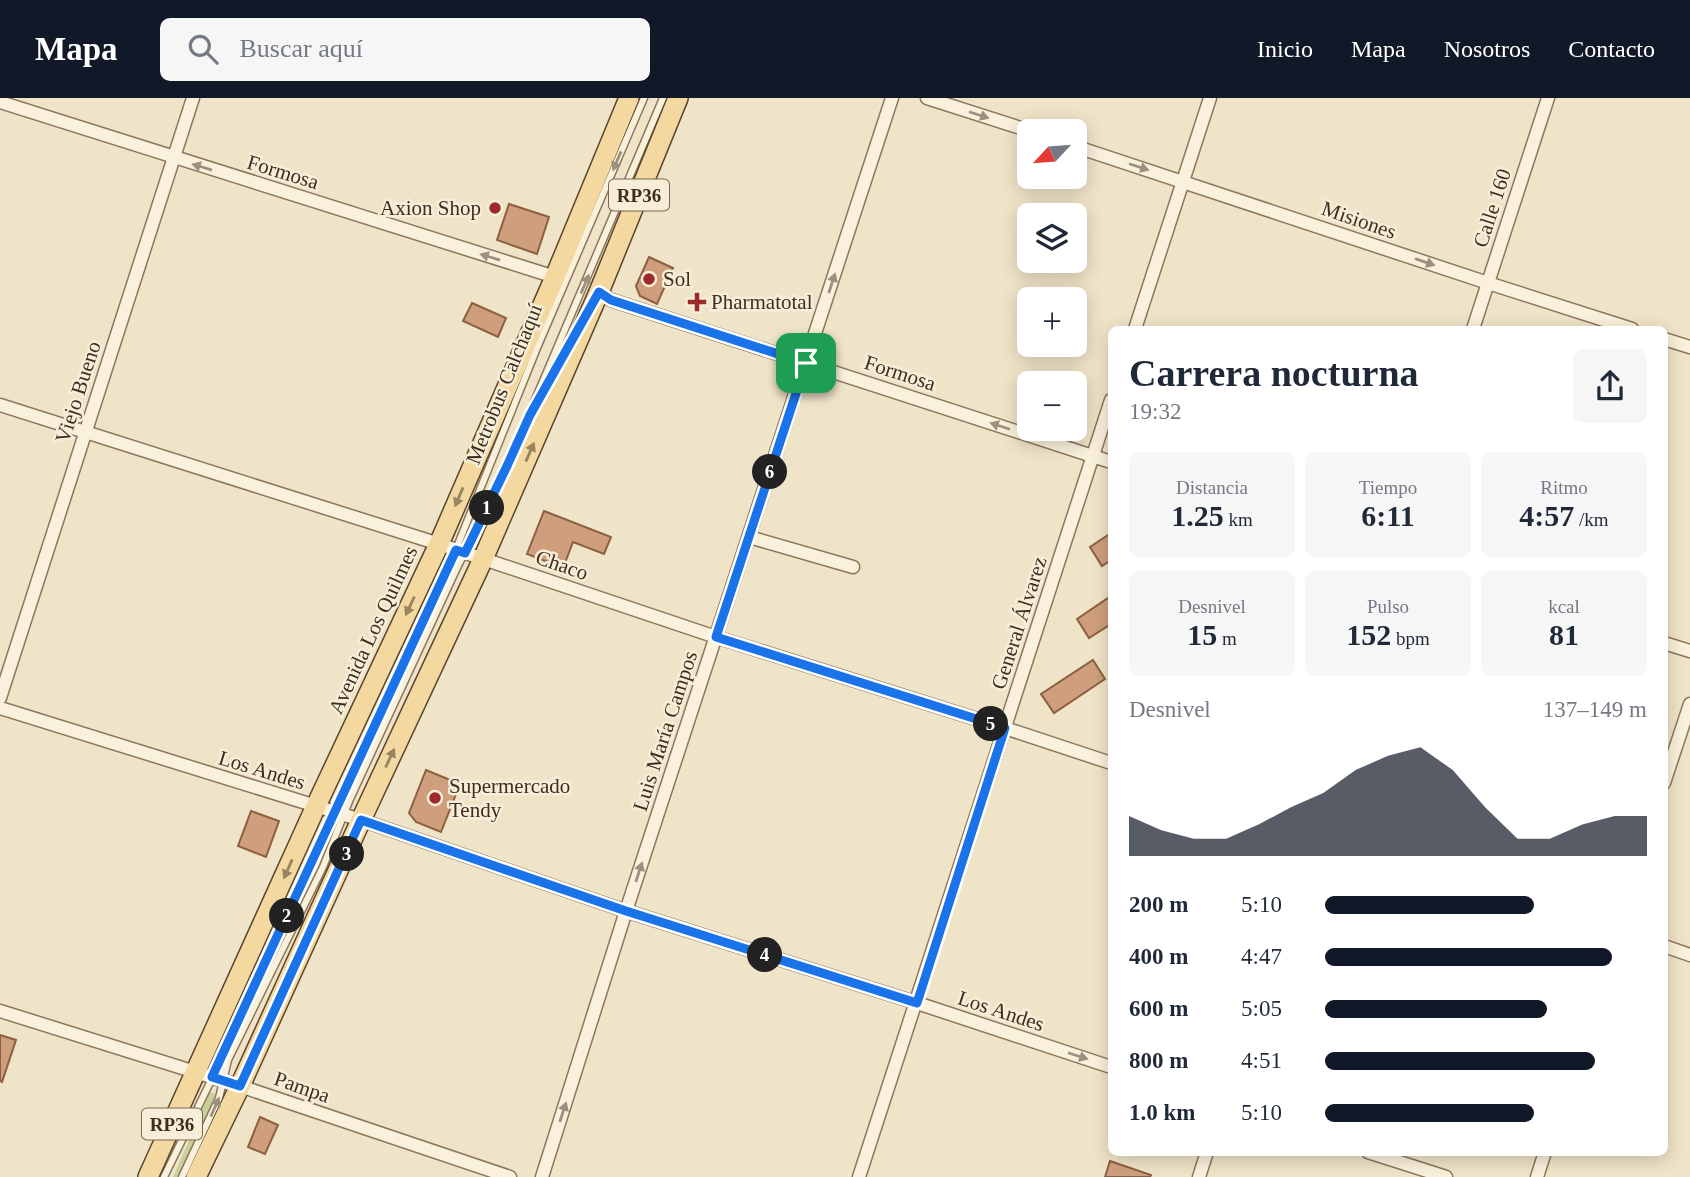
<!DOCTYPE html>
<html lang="es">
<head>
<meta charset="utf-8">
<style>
  :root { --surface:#fff; --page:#f6f6f7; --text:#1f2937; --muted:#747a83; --accent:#111827 }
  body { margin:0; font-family:Georgia,serif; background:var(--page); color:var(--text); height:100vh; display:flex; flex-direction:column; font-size:26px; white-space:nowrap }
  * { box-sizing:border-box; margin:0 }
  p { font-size:23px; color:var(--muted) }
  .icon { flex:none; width:38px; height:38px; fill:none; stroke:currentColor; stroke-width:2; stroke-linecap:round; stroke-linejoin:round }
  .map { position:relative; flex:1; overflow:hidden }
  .sheet { position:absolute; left:1108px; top:228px; width:560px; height:830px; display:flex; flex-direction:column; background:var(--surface); border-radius:10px; box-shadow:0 4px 18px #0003 }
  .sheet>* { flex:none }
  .needle { width:46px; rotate:244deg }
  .buttons { position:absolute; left:1017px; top:21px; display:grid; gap:14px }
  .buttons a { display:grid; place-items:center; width:70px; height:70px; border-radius:10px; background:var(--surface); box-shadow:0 4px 18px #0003; font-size:35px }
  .pin { position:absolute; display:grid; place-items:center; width:60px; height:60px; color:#fff; margin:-30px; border-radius:14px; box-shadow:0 4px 10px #0006 }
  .km { position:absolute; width:35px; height:35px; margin:-18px; border-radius:50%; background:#222; color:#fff; font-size:19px; line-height:35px; text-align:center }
  .round { display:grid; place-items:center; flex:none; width:74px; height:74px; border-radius:10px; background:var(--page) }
  .headline { display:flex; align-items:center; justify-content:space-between; height:119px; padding:0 21px }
  h1 { font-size:38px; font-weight:700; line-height:52px }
  .stats { display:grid; grid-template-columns:repeat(3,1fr); gap:10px; height:119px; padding:7px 21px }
  .stats div { display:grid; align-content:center; border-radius:10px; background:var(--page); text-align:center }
  .stats b { font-size:30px; font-weight:700 }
  .stats small { font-size:19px; font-weight:400 }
  .stats p { font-size:19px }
  .chart { height:196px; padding:14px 21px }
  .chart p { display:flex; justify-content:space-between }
  .chart svg { width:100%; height:126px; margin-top:7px; fill:var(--accent); opacity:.7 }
  ul { padding:0 21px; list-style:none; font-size:23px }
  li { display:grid; grid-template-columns:112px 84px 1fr; align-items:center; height:52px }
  li i { height:18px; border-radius:9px; background:var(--accent) }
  header { display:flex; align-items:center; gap:42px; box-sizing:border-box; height:98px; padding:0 35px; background:var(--accent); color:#fff }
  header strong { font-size:33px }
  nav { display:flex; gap:38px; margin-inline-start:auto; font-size:24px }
  .search { width:490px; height:63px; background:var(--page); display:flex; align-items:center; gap:18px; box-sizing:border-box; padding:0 24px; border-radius:10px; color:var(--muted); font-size:26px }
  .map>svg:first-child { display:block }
  .green { fill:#c9cf9b }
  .building { fill:#cf9f7d; stroke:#8d5f41; stroke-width:2 }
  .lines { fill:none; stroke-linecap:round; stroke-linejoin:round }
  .lane-casing { stroke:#8d765c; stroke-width:9 }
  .street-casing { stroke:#8d765c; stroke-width:15 }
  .primary-casing { stroke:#5b4430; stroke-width:22 }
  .lane { stroke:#faf1dc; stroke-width:6 }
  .street { stroke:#faf1dc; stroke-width:12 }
  .primary { stroke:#f3d9a0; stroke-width:19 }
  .oneway { fill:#9c907e }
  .oneway2 { fill:#988460 }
  .route-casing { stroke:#fff; stroke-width:14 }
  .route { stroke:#1a73e8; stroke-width:9 }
  .poi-dot { fill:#9e2a2b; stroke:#f7eed8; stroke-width:2.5 }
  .labels { text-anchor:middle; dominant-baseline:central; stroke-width:5; stroke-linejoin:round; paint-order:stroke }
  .shield { fill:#f7eed8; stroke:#756857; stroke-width:2 }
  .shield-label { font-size:19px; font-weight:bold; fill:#3d2e20 }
  .street-label { font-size:21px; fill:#3d2e20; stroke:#f7eed8 }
  .poi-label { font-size:21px; fill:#3d2e20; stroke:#f7eed8; text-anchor:start }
</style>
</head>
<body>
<header>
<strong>Mapa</strong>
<div class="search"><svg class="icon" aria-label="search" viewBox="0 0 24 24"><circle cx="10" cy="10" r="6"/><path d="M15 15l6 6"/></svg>Buscar aquí</div>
<nav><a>Inicio</a><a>Mapa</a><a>Nosotros</a><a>Contacto</a></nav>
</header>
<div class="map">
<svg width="1690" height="1079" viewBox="0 0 1690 1079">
  <rect width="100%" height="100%" fill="#f0e4c8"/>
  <polygon class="green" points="210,994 217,997 178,1079 173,1079"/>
  <g class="building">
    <polygon points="509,106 549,119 537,156 497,142"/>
    <polygon points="649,159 673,170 657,206 640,198 636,188"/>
    <polygon points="472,205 506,220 498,239 463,223"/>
    <polygon points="544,413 611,439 604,456 573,444 563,470 527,456"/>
    <polygon points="1111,435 1111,462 1102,468 1090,449"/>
    <polygon points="1111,498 1111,526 1089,540 1077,521"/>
    <polygon points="1093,562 1105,581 1054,615 1041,596"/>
    <polygon points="426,672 460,686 441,734 416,724 409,715"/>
    <polygon points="251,713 279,723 266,759 238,748"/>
    <polygon points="0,937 16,942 2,984 0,983"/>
    <polygon points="260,1019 278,1027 265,1056 248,1049"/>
    <polygon points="1110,1063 1151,1077 1150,1079 1105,1079"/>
  </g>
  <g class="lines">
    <g class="lane-casing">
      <g id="lane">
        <polyline points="544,290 558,266"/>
        <polyline points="164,1079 222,960 342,697 448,471 537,250 644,0"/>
        <polyline points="182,1079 219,1000 228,962 323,769 350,701 455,474 507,368 663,0"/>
      </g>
    </g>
    <g class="street-casing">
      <g id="street">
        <polyline points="927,0 1030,33"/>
        <polyline points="0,4 555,179"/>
        <polyline points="1074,48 1488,185 1632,231"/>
        <polyline points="599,194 611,202 1111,364"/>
        <polyline points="1135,231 1210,0"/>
        <polyline points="1473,231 1548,0"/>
        <polyline points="1664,241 1690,249"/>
        <polyline points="0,307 439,446 716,539 1005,630 1111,665"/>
        <polyline points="749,439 853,469"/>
        <polyline points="1664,545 1690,553"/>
        <polyline points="0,600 193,0"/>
        <polyline points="0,610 361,722 626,813 917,905 1111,969"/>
        <polyline points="1664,685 1690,606"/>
        <polyline points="1664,848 1690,857"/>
        <polyline points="0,913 240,988 510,1079"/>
        <polyline points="1368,1054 1446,1079"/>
        <polyline points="542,1079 626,813 892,0"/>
        <polyline points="859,1079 1111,302"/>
        <polyline points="1199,1079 1207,1054"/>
        <polyline points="1537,1079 1545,1054"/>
      </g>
    </g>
    <g class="primary-casing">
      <g id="primary">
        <polyline points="148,1079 316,708 439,446 555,179 629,0"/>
        <polyline points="196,1079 240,988 361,722 483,461 599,194 678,0"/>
      </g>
    </g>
    <use href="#lane" class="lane"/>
    <use href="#street" class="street"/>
    <use href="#primary" class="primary"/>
  </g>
  <defs><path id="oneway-solid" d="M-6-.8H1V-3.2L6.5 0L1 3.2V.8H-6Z" transform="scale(1.75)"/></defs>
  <g class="oneway">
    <use href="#oneway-solid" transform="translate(979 17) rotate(18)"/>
    <use href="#oneway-solid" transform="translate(617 63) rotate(113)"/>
    <use href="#oneway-solid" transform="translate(202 69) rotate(-163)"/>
    <use href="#oneway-solid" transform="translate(1139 69) rotate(18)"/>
    <use href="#oneway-solid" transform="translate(490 159) rotate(-163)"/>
    <use href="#oneway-solid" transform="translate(1425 164) rotate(19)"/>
    <use href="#oneway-solid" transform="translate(832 185) rotate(-72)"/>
    <use href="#oneway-solid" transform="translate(585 186) rotate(-67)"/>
    <use href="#oneway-solid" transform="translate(1000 328) rotate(-162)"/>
    <use href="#oneway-solid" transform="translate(639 774) rotate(-72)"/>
    <use href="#oneway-solid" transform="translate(1078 958) rotate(18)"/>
    <use href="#oneway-solid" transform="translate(215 1009) rotate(-66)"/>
    <use href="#oneway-solid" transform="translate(563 1014) rotate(-72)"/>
  </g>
  <g class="oneway2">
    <use href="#oneway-solid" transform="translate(530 354) rotate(-66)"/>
    <use href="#oneway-solid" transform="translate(459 399) rotate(113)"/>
    <use href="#oneway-solid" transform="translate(410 508) rotate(115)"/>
    <use href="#oneway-solid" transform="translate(390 660) rotate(-65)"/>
    <use href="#oneway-solid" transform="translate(288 771) rotate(114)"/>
  </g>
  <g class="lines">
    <g class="route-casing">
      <polygon id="route" points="599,194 611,202 806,265 716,539 1005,630 917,905 626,813 361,722 240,988 212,979 456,452 465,455 507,368 530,317"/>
    </g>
    <use href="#route" class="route"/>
  </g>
  <g class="poi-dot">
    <circle cx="495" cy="110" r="7"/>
    <circle cx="649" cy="181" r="7"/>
    <path d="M693.5 193.5h7v7h7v7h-7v7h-7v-7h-7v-7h7z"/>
    <circle cx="435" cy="700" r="7"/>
  </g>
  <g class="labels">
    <g class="shield">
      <rect x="609" y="81.5" width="60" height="31" rx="5"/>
      <rect x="142" y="1010.5" width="60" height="31" rx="5"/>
    </g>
    <g class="shield-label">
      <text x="639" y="97">RP36</text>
      <text x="172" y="1026">RP36</text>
    </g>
    <g class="street-label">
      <text transform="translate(283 74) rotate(17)">Formosa</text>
      <text transform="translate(1492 110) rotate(-72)">Calle 160</text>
      <text transform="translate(1359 122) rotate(19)">Misiones</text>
      <text transform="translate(900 275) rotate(18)">Formosa</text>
      <text transform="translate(504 286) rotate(-68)">Metrobus Calchaquí</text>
      <text transform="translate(78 294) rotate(-72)">Viejo Bueno</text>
      <text transform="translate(562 467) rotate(19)">Chaco</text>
      <text transform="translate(1019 525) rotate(-72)">General Álvarez</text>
      <text transform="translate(373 532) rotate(-65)">Avenida Los Quilmes</text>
      <text transform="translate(665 633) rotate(-72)">Luis María Campos</text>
      <text transform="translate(262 672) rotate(17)">Los Andes</text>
      <text transform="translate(1001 913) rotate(18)">Los Andes</text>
      <text transform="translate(302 989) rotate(19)">Pampa</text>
    </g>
    <g class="poi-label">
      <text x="481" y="110" text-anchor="end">Axion Shop</text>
      <text x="663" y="181">Sol</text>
      <text x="711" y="204">Pharmatotal</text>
      <text x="449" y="688">Supermercado<tspan x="449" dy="24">Tendy</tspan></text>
    </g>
  </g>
</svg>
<div class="buttons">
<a><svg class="needle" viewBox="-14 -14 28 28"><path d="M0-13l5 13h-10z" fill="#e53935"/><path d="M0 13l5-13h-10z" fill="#747a83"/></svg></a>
<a><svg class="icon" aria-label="layers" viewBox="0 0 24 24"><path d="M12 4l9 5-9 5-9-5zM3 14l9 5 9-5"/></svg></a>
<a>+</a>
<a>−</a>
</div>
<div class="pin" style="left:806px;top:265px;background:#1e9e55"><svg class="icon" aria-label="arrive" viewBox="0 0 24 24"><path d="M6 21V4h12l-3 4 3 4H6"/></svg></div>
<b class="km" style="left:487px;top:410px">1</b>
<b class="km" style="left:287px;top:818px">2</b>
<b class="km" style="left:347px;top:756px">3</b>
<b class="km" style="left:765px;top:857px">4</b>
<b class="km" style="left:991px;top:626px">5</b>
<b class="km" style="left:770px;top:374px">6</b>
<section class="sheet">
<div class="headline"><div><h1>Carrera nocturna</h1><p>19:32</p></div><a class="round"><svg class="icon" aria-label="share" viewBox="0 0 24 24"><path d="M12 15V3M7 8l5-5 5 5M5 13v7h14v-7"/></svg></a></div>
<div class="stats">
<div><p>Distancia</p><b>1.25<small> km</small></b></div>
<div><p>Tiempo</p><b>6:11</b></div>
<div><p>Ritmo</p><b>4:57<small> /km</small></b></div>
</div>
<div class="stats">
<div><p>Desnivel</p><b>15<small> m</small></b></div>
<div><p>Pulso</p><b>152<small> bpm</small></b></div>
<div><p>kcal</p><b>81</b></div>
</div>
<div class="chart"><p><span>Desnivel</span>137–149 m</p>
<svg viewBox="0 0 160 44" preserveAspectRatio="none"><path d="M0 44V30L10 35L20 38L30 38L40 33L50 27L60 22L70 14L80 9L90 6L100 14L110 27L120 38L130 38L140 33L150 30L160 30V44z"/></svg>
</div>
<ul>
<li><b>200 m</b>5:10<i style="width:65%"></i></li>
<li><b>400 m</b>4:47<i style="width:89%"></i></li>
<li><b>600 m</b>5:05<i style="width:69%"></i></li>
<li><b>800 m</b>4:51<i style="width:84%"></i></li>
<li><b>1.0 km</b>5:10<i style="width:65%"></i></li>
</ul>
</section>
</div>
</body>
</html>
